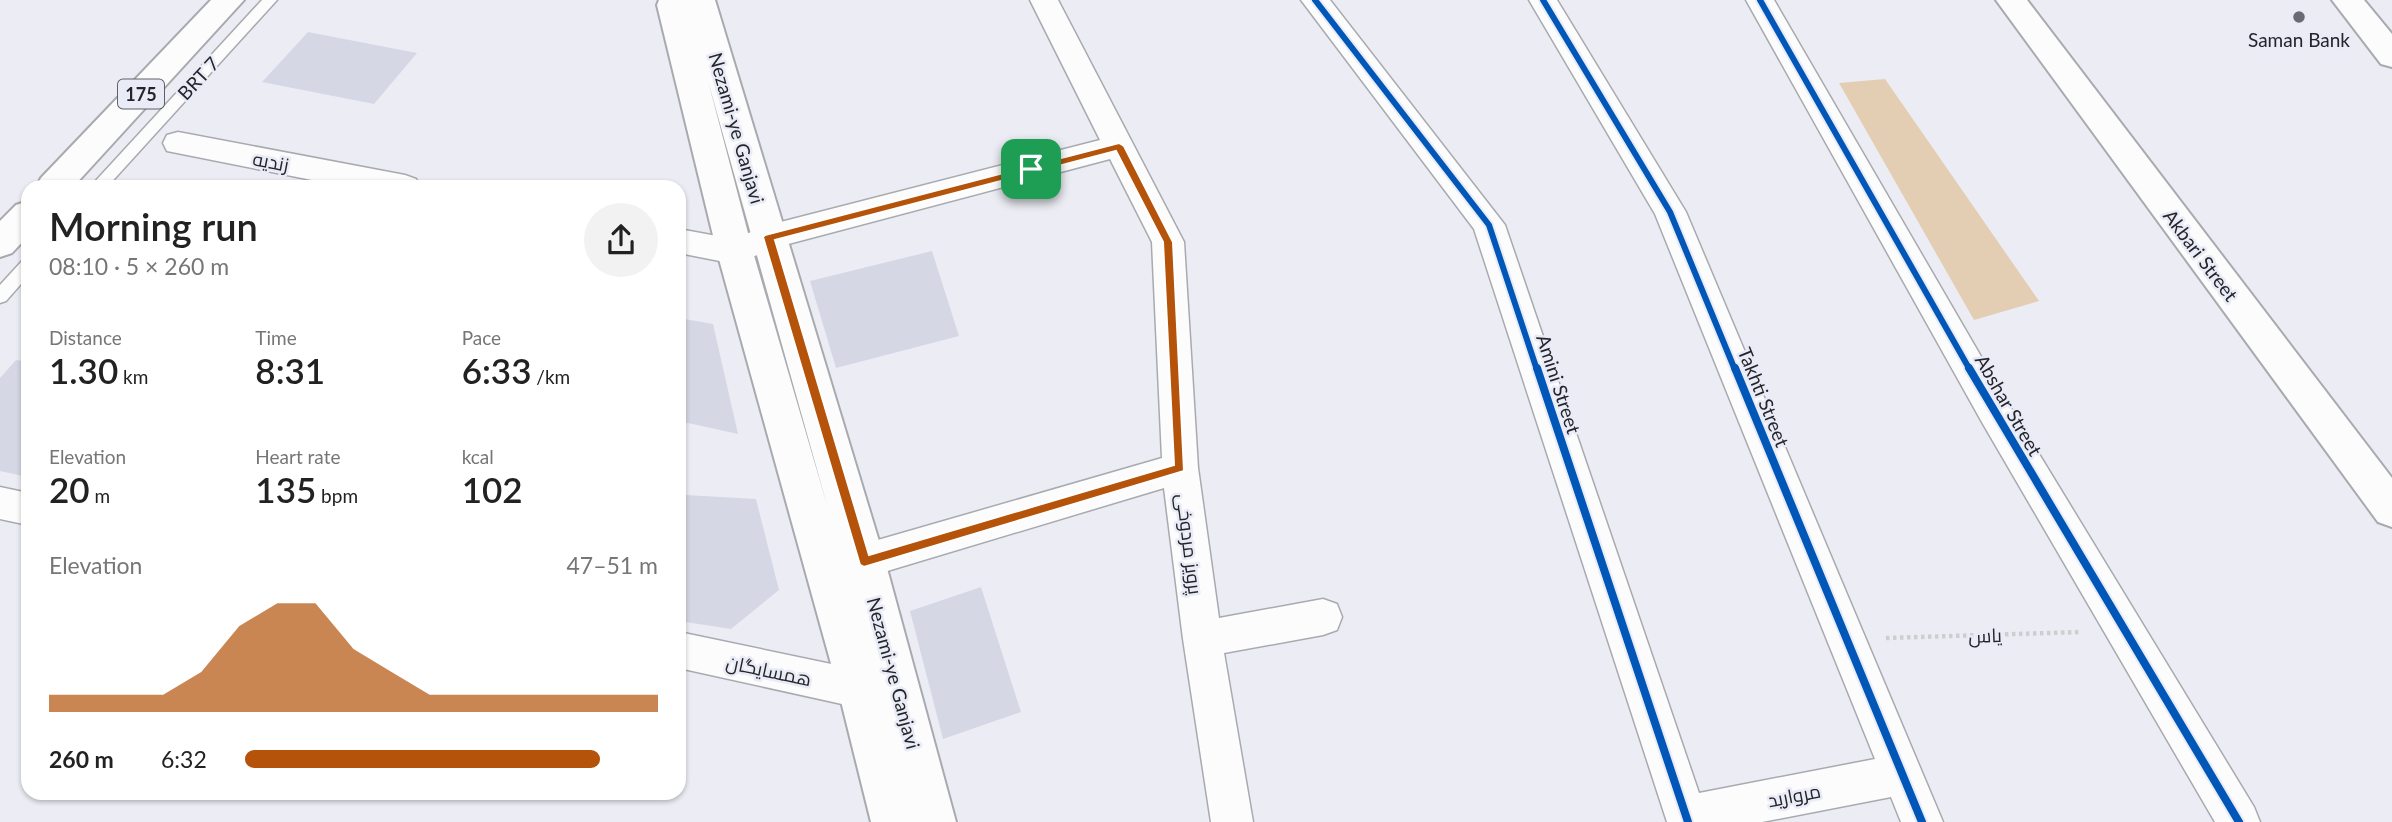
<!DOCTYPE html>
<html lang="en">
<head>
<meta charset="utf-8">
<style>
  :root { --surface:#fff; --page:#f2f2f2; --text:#222; --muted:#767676; --accent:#b45309 }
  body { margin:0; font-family:Lato,Cairo,sans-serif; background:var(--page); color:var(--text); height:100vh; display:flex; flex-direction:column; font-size:26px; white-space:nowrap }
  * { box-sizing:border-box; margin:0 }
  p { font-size:23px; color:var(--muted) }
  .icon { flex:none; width:38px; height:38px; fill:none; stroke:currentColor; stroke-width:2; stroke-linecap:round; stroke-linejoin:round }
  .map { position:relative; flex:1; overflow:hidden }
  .drawer { position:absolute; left:21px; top:180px; width:665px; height:620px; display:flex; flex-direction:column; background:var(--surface); border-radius:21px; box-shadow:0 2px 5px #0004 }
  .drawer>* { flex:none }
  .pin { position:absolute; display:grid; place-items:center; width:60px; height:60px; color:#fff; margin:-30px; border-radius:14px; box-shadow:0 4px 10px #0006 }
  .round { display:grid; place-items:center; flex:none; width:74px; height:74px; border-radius:37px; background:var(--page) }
  .overview { display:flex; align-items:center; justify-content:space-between; height:119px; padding:0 28px }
  h1 { font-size:38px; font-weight:600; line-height:52px }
  .stats { display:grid; grid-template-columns:repeat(3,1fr); gap:10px; height:119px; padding:7px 28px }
  .stats div { display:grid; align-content:center }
  .stats b { font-size:35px; font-weight:600 }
  .stats small { font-size:19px; font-weight:400 }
  .stats p { font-size:19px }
  .chart { height:196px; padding:14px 28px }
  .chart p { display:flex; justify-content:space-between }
  .chart svg { width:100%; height:126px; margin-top:7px; fill:var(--accent); opacity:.7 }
  ul { padding:0 28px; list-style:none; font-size:23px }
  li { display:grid; grid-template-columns:112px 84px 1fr; align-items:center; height:52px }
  li i { height:18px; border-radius:9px; background:var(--accent) }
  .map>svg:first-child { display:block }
  .green { fill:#e3ceb3 }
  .building { fill:#d5d7e4 }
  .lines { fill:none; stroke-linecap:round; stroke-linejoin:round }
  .service-casing { stroke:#a9aaaf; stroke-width:3 }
  .minor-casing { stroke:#a9aaaf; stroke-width:3 }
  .tertiary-casing { stroke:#a9aaaf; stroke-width:4 }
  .secondary-casing { stroke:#a9aaaf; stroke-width:4 }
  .primary-casing { stroke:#a9aaaf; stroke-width:4 }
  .path { stroke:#cdced0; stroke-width:4.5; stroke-dasharray:3.5 3.5; stroke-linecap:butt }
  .service { fill:#fcfcfd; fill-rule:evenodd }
  .minor { fill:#fcfcfd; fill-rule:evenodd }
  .tertiary { fill:#fcfcfd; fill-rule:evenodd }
  .secondary { fill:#fcfcfd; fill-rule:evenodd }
  .primary { fill:#fcfcfd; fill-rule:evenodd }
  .cycleway-far1-casing { stroke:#e9ebf7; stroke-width:10 }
  .cycleway-casing { stroke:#e9ebf7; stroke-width:12 }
  .cycleway-far1 { stroke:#0057b8; stroke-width:6 }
  .cycleway { stroke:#0057b8; stroke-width:8 }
  .route { fill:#b45309; stroke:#fff; stroke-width:2; fill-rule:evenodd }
  .poi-dot { fill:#6a6b70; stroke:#e9ebf7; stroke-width:2.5 }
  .labels { text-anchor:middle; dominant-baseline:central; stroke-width:5; stroke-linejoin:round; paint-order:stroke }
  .shield { fill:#e9ebf7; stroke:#5f6067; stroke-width:2 }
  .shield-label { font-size:18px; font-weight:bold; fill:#242529 }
  .poi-label { font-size:19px; fill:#242529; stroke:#e9ebf7 }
  .street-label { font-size:19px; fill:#242529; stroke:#e9ebf7 }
</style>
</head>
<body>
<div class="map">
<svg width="2392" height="822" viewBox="0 0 2392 822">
  <rect width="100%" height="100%" fill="#ecedf4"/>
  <polygon class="green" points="1885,79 2039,301 1974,320 1839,83"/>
  <g class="building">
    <polygon points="308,32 417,53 374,104 262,82"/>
    <polygon points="932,251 959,336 836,368 810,281"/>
    <polygon points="679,318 713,324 738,434 679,421"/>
    <polygon points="16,360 28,362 28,477 0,471 0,378"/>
    <polygon points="686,495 756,499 779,590 731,629 679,621 679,509"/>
    <polygon points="981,587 1021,712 943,739 910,611"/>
  </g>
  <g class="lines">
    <g class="service-casing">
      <g id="service">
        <polygon points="262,0 277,0 107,187 90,187"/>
        <polygon points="28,259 28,276 6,301 0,303 0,285 22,261"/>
      </g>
    </g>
    <g class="minor-casing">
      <g id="minor">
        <polygon points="1030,0 1058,0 1184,242 1198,468 1219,618 1323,599 1337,604 1342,617 1337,630 1323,635 1224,653 1253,822 1211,822 1183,639 1164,488 864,578 851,573 845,561 851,549 864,544 1162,458 1152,242 1110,159 777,247 735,264 679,253 679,229 733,239 769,225 1100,140"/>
        <polygon points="1301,0 1330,0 1505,225 1699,793 1875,759 1655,214 1529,0 1557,0 1686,212 1943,822 1901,822 1891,797 1762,822 1667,822 1474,229"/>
        <polygon points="1746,0 1774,0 2008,403 2254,807 2260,822 2215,822 1983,424"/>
        <polygon points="178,132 405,175 416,179 421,187 347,187 167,151 163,143 167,135"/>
        <polygon points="0,487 28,493 28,525 0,519"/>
        <polygon points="679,632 860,670 874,676 880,689 874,702 860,708 679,668"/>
      </g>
    </g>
    <g class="tertiary-casing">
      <g id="tertiary">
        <path d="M 659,0 L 715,0 L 885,561 L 956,822 L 871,822 L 838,689 L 717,252 L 657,5 ZM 708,81 L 827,505 L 753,252 Z"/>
        <polygon points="1996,0 2027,0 2392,478 2392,527 2378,522"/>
      </g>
    </g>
    <g class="secondary-casing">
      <polygon id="secondary" points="2332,0 2364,0 2392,34 2392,67 2381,64"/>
    </g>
    <g class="primary-casing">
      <g id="primary">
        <polygon points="211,0 244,0 73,187 36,187 41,178"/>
        <polygon points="28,201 28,236 12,253 0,257 0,221 16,205"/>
      </g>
    </g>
    <polyline class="path" points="1886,638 2081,632"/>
    <use href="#service" class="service"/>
    <use href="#minor" class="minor"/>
    <use href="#tertiary" class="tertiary"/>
    <use href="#secondary" class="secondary"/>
    <use href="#primary" class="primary"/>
    <g class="cycleway-far1-casing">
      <g id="cycleway-far1">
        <polyline points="1315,0 1489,225 1537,370"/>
        <polyline points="1543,0 1670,212 1735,370"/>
        <polyline points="1760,0 1970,370"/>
      </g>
    </g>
    <g class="cycleway-casing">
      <g id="cycleway">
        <polyline points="1537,368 1688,822"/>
        <polyline points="1735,368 1922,822"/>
        <polyline points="1969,368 2239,822"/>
      </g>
    </g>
    <use href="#cycleway-far1" class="cycleway-far1"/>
    <use href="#cycleway" class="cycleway"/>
  </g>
  <path class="route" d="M 1119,143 L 1124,146 L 1173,242 L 1184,471 L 864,567 L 860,565 L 763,237 L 765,235 ZM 1116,151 L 1163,242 L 1174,465 L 869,555 L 775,240 Z"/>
  <circle class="poi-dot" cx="2299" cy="17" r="7"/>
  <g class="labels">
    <rect class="shield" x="118" y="79.5" width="46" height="29" rx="5"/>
    <g class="shield-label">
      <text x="141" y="94">175</text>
    </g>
    <g class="poi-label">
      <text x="2299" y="39">Saman Bank</text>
    </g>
    <g class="street-label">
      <text transform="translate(198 78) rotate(-47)">BRT 7</text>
      <text transform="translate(737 128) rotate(74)">Nezami-ye Ganjavi</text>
      <text transform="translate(271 161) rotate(11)">زندیه</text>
      <text transform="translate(2201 255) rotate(53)">Akbari Street</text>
      <text transform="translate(1559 384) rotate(72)">Amini Street</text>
      <text transform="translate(1764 397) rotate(68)">Takhti Street</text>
      <text transform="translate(2009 405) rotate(60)">Abshar Street</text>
      <text transform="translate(1190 544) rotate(83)">پرویز مردوخی</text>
      <text transform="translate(1985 635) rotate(-2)">یاس</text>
      <text transform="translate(769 670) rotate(12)">همسایگان</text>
      <text transform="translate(894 673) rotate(75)">Nezami-ye Ganjavi</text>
      <text transform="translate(1794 795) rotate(-11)">مروارید</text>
    </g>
  </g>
</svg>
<div class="pin" style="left:1031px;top:169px;background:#1e9e55"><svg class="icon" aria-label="arrive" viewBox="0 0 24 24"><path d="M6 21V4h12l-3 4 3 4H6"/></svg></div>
<section class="drawer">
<div class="overview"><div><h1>Morning run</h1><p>08:10 · 5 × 260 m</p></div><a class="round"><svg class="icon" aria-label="share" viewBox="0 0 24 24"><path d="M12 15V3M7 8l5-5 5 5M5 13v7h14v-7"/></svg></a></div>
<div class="stats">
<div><p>Distance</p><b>1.30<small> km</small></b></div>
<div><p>Time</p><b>8:31</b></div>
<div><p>Pace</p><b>6:33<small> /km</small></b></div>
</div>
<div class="stats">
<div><p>Elevation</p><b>20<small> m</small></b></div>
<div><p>Heart rate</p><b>135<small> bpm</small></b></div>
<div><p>kcal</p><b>102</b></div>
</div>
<div class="chart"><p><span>Elevation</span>47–51 m</p>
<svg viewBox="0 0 160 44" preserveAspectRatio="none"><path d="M0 44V38L10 38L20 38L30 38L40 30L50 14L60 6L70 6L80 22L90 30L100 38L110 38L120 38L130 38L140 38L150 38L160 38V44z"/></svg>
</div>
<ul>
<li><b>260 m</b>6:32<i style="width:86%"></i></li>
</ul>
</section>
</div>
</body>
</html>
